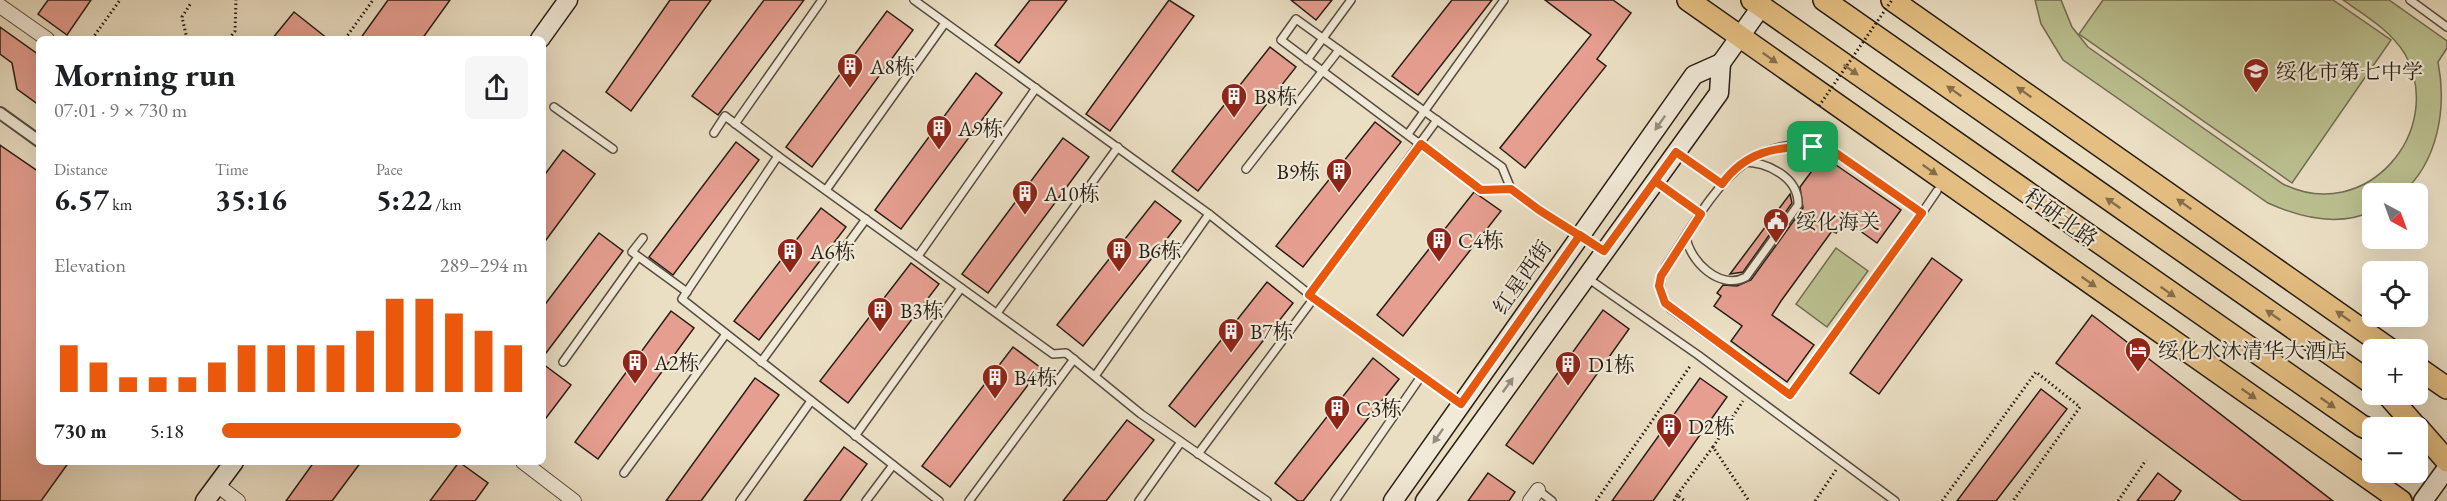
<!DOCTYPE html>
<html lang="en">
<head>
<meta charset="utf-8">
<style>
  :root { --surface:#fff; --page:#f6f6f6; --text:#202124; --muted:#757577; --accent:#ea580c }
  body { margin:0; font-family:"EB Garamond","Noto Serif SC",serif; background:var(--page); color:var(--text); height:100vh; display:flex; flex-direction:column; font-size:22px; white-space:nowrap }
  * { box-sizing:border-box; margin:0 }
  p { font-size:20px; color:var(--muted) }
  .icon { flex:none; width:33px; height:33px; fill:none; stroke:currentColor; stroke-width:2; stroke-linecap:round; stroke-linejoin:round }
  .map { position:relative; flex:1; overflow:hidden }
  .sheet { position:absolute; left:36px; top:36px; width:510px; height:429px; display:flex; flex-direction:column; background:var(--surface); border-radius:9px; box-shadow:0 6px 24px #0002 }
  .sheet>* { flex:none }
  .needle { width:39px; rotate:139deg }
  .fabs { position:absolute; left:2362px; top:183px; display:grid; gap:12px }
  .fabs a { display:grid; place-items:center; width:66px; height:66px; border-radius:9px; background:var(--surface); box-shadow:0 6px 24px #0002; font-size:30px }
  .pin { position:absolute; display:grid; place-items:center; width:51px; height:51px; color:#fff; margin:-26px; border-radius:12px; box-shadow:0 3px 9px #0006 }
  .round { display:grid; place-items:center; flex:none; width:63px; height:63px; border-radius:9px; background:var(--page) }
  .summary { display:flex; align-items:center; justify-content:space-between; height:102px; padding:0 18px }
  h1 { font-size:33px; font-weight:700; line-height:45px }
  .metrics { display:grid; grid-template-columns:repeat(3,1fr); gap:9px; height:102px; padding:6px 18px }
  .metrics div { display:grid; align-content:center }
  .metrics b { font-size:30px; font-weight:700 }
  .metrics small { font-size:16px; font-weight:400 }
  .metrics p { font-size:16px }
  .chart { height:168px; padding:12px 18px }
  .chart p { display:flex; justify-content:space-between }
  .chart svg { width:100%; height:108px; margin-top:6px; stroke:var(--accent); stroke-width:6 }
  ul { padding:0 18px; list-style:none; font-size:20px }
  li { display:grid; grid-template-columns:96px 72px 1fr; align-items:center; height:45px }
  li i { height:15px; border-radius:8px; background:var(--accent) }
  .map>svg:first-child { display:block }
  .green { fill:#bbc090; stroke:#716e52; stroke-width:1.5 }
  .building { fill:#e69e90; stroke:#271d14; stroke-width:1.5 }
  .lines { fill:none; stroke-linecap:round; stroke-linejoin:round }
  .service-casing { stroke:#584d40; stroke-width:10 }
  .pedestrian-casing { stroke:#584d40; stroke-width:14 }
  .minor-casing { stroke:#584d40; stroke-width:16 }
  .secondary-casing { stroke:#271d14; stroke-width:21 }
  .primary-casing { stroke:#271d14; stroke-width:24 }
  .path { stroke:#271d14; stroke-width:3; stroke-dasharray:1.5 3; stroke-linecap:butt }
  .service { stroke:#f1ead8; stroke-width:7 }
  .pedestrian { stroke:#f1ead8; stroke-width:10 }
  .minor { stroke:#f1ead8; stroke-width:14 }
  .secondary { stroke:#f1ead8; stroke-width:18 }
  .primary { stroke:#e5bf82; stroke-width:21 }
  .path-bridge { stroke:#271d14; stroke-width:3; stroke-dasharray:1.5 3; stroke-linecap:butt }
  .oneway { fill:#866e4b }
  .oneway2 { fill:#968e80 }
  .route-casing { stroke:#fff; stroke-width:12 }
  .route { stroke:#ea580c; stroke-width:8 }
  .labels { text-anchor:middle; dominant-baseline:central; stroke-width:4.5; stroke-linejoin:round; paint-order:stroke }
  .poi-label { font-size:21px; fill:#271d14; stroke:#f1ead8; text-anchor:start }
  .street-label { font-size:21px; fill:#271d14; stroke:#f1ead8 }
</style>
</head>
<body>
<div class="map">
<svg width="2447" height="501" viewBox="0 0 2447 501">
  <rect width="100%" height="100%" fill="#eadec3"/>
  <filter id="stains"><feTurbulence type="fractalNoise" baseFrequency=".00333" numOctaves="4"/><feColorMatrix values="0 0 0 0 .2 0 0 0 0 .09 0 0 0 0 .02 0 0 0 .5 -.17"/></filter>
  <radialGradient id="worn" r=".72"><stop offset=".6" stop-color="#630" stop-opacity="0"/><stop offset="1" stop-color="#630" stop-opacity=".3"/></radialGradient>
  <g class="green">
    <path d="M 2035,0 L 2061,0 L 2072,27 L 2088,47 L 2283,184 C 2365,225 2447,132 2405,54 C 2390,30 2366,16 2343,0 L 2389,0 L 2447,41 L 2447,48 L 2438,62 C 2447,108 2438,162 2402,193 L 2373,194 L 2373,211 C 2339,227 2301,218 2268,203 L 2063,60 L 2041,24 Z"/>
    <polygon points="2103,0 2333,0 2391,40 2292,183 2079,34"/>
    <polygon points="1836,248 1868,271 1827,327 1796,304"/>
  </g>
  <g class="building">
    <polygon points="48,0 91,0 67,35 38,14"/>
    <polygon points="388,0 450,0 422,39 360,39"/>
    <polygon points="670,0 711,0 631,111 606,92"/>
    <polygon points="764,0 804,0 718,115 692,96"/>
    <polygon points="1030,0 1067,0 1019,63 995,45"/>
    <polygon points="1169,0 1194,16 1110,131 1086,114"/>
    <polygon points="1291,0 1332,0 1316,20"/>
    <polygon points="1452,0 1492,0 1418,95 1392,76"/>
    <polygon points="1545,0 1613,0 1631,13 1597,59 1606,66 1525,168 1500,148 1591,35"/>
    <polygon points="887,11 913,30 812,167 786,147"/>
    <polygon points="294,12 328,39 272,39"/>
    <polygon points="0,27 39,55 39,105 17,89 12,63 0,54"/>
    <polygon points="1270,47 1296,67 1198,191 1172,171"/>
    <polygon points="976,73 1002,93 901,229 875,210"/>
    <polygon points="1375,122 1401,142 1303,267 1276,246"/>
    <polygon points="1063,138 1089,157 988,293 962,274"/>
    <polygon points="736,142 759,160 673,275 649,257"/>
    <polygon points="0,145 39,172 39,462 69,462 41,501 0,501"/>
    <polygon points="563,150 595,174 543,244 543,177"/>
    <polygon points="1823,156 1901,210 1877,243 1845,220 1836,233 1832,231 1781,301 1772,315 1814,345 1787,382 1731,341 1742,326 1714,306 1721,296 1717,293 1723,285 1737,286 1751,280 1803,208 1800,187"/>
    <polygon points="1474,192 1501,211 1403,336 1377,315"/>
    <polygon points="1790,194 1792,203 1743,272 1730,274"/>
    <polygon points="1155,201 1181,221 1083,346 1057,325"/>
    <polygon points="821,208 846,227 759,340 734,321"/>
    <polygon points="599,233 623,251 543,357 543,307"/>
    <polygon points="1932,258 1962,280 1879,394 1850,373"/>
    <polygon points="911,263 939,284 848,403 820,381"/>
    <polygon points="1267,282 1293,303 1195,427 1169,406"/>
    <polygon points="1603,310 1629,329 1533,464 1506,445"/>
    <polygon points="671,311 694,328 598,459 575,442"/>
    <polygon points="2092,315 2333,501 2242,501 2056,363"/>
    <polygon points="1013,347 1041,368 950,487 922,466"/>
    <polygon points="1373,358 1399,379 1303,501 1298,501 1275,483"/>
    <polygon points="543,364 571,385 543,422"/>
    <polygon points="755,378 779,395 701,501 666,501"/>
    <polygon points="1700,378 1727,397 1653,501 1612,501"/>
    <polygon points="2041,389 2067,409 1996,501 1957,501"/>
    <polygon points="1127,420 1154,440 1106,501 1063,501"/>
    <polygon points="844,447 867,464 840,501 804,501"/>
    <polygon points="314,462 361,462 332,501 286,501"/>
    <polygon points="459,462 488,483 475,501 430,501"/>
    <polygon points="1488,473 1515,492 1509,501 1468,501"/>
    <polygon points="2158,473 2181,491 2174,501 2137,501"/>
  </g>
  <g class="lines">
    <g class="service-casing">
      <g id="service">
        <polyline points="914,0 1209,214 1314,298 1461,404"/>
        <polyline points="2410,0 2447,27"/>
        <polyline points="1307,60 1351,0"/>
        <polyline points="554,107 613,149"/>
        <polyline points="735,124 822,0"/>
        <polyline points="714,133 725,116 778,156"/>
        <polyline points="1408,134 1504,0"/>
        <polyline points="1677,153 1722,184"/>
        <polyline points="1246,169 1339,50"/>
        <polyline points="1657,183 1701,214"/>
        <polyline points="1511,189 1502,167 1296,19 1281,40 1481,190 1511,189 1538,210 1580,235"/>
        <polyline points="826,190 945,23"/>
        <path d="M 1922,213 L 1836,153 C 1745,119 1708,204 1666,266 C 1658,282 1657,296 1671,309 L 1790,395 L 1922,213 L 1937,191"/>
        <path d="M 1686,236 C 1689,261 1720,291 1746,277 L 1798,205 C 1799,177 1767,162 1743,162"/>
        <polyline points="643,238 632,252 687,292"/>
        <polyline points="918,256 1036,88"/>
        <polyline points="1586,277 1698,355 1895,501"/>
        <polyline points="1309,295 1437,120"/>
        <polyline points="997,313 1118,147"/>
        <polyline points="563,362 638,257"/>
        <polyline points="761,362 866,219"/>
        <polyline points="1095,376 1209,214"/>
        <polyline points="855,436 961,288"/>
        <polyline points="1198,454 1314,298"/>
        <polyline points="624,473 726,334"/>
        <polyline points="1538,490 1552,501"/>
        <polyline points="740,501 811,401"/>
        <polyline points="866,501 893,465"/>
        <polyline points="939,501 682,299 778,156 1053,354 1066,353 1141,414 1267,501"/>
        <polyline points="969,501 1074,359"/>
        <polyline points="1139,501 1181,442"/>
        <polyline points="1335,501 1422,375"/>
      </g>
    </g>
    <g class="pedestrian-casing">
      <polyline id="pedestrian" points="0,113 39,141"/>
    </g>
    <g class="minor-casing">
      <g id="minor">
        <polyline points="0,6 47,39"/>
        <polyline points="523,462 574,501"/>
        <polyline points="217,485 238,501"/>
        <polyline points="1530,501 1538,490"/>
      </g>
    </g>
    <g class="secondary-casing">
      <g id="secondary">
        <polyline points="540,39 568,0"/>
        <polyline points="1721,63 1761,7"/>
        <polyline points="205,501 234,462"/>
        <polyline points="1393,501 1694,75 1721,63 1719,93 1425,501"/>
        <polyline points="2423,501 2447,468"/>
      </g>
    </g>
    <g class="primary-casing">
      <g id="primary">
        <polyline points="1688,0 2401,501"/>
        <polyline points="1752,0 2362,426 2373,431"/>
        <polyline points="1824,0 2373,384"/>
        <polyline points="1892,0 2391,350"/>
        <polyline points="2418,368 2447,388"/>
        <polyline points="2387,394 2417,428"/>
        <polyline points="2418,428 2447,461"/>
      </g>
    </g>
    <g class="path">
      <polyline points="92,39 120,0"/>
      <polyline points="187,39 182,17 191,3"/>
      <polyline points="229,39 235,31 236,0"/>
      <polyline points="345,39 373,0"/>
      <polyline points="1713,447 1743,401"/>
      <polyline points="1677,495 1713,447 1749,501"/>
      <polyline points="1596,501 1691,365"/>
      <polyline points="1674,501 1677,495 1685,501"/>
      <polyline points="1815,501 1836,470"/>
      <polyline points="1942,501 2036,372 2080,407 2013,501"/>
      <polyline points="2118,501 2146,460"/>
    </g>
    <use href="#service" class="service"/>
    <use href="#pedestrian" class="pedestrian"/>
    <use href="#minor" class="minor"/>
    <use href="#secondary" class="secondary"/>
    <use href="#primary" class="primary"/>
    <polyline class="path-bridge" points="1819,106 1892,0"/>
  </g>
  <defs><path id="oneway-solid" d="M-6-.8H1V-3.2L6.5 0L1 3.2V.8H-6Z" transform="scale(1.5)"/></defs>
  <g class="oneway">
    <use href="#oneway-solid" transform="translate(1770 58) rotate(35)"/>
    <use href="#oneway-solid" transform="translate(1851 70) rotate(35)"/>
    <use href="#oneway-solid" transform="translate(1954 91) rotate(-145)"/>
    <use href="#oneway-solid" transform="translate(2024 92) rotate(-145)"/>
    <use href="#oneway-solid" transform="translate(1930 170) rotate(35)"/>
    <use href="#oneway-solid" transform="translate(2113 203) rotate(-145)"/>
    <use href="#oneway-solid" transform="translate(2184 204) rotate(-145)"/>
    <use href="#oneway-solid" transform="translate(2089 282) rotate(35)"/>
    <use href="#oneway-solid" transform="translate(2168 292) rotate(35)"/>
    <use href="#oneway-solid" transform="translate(2273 315) rotate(-145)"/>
    <use href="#oneway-solid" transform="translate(2343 316) rotate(-145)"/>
    <use href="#oneway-solid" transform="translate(2249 394) rotate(35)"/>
    <use href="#oneway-solid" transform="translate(2328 403) rotate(35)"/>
  </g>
  <g class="oneway2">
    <use href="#oneway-solid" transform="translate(1660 123) rotate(125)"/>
    <use href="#oneway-solid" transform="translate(1508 385) rotate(-54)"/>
    <use href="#oneway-solid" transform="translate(1438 436) rotate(125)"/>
  </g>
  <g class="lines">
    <g class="route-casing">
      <path id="route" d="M 1813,147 C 1776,146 1745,152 1722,184 L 1676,152 L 1604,251 L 1539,210 L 1511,189 L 1481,190 L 1421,144 L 1309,295 L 1461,404 L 1580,235 L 1604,251 L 1655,181 L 1701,214 L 1661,276 L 1659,286 L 1665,303 L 1790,395 L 1922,213 L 1836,153 L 1813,147"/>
    </g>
    <use href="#route" class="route"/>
  </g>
  <defs>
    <g id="building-pin" transform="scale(1.35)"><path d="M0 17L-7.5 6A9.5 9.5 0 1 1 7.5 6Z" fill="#8f2418" stroke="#f1ead8"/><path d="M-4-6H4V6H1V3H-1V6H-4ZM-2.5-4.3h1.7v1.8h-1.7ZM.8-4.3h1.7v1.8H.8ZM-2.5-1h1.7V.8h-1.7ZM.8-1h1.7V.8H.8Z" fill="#fff"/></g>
    <g id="school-pin" transform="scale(1.35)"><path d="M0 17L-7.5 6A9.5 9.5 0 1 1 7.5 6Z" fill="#8f2418" stroke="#f1ead8"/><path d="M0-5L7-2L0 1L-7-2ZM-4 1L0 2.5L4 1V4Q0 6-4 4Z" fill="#fff"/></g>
    <g id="civic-pin" transform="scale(1.35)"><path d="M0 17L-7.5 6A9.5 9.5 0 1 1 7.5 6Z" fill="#8f2418" stroke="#f1ead8"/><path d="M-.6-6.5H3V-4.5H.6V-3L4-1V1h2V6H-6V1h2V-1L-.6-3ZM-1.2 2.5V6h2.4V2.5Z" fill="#fff"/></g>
    <g id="hotel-pin" transform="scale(1.35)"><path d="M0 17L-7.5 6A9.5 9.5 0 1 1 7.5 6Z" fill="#8f2418" stroke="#f1ead8"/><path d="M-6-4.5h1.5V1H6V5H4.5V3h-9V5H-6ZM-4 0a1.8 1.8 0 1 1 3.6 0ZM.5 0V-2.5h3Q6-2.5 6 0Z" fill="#fff"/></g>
  </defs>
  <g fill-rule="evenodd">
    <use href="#building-pin" x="850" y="66"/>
    <use href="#school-pin" x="2256" y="71"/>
    <use href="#building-pin" x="1234" y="96"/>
    <use href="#building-pin" x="939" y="128"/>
    <use href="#building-pin" x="1339" y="171"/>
    <use href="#building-pin" x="1025" y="193"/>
    <use href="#civic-pin" x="1776" y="221"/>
    <use href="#building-pin" x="1439" y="240"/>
    <use href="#building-pin" x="1119" y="250"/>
    <use href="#building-pin" x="790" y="251"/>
    <use href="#building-pin" x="880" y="310"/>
    <use href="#building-pin" x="1231" y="331"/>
    <use href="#hotel-pin" x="2138" y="350"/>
    <use href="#building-pin" x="635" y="362"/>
    <use href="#building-pin" x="1568" y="364"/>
    <use href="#building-pin" x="995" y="377"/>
    <use href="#building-pin" x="1337" y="408"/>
    <use href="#building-pin" x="1669" y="426"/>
  </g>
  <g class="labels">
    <g class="poi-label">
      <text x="870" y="66">A8栋</text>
      <text x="2276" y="71">绥化市第七中学</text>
      <text x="1254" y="96">B8栋</text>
      <text x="958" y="128">A9栋</text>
      <text x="1320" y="171" text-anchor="end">B9栋</text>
      <text x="1044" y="193">A10栋</text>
      <text x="1796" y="221">绥化海关</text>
      <text x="1458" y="240">C4栋</text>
      <text x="1138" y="250">B6栋</text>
      <text x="810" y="251">A6栋</text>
      <text x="900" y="310">B3栋</text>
      <text x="1250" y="331">B7栋</text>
      <text x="2158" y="350">绥化水沐清华大酒店</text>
      <text x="654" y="362">A2栋</text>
      <text x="1588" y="364">D1栋</text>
      <text x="1014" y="377">B4栋</text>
      <text x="1356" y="408">C3栋</text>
      <text x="1688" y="426">D2栋</text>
    </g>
    <g class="street-label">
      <text transform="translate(2061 217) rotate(35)">科研北路</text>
      <text transform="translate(1522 277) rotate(-55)">红星西街</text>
    </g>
  </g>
  <rect width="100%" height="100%" filter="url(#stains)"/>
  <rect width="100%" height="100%" fill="url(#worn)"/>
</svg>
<div class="fabs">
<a><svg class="needle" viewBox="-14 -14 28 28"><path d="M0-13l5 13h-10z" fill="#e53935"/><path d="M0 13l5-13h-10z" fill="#757577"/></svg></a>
<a><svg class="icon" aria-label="locate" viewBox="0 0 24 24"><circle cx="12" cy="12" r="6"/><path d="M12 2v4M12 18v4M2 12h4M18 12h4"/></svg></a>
<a>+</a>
<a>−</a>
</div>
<div class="pin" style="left:1813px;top:147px;background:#1e9e55"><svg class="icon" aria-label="arrive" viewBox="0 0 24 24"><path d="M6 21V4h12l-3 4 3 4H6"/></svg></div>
<section class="sheet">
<div class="summary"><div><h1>Morning run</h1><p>07:01 · 9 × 730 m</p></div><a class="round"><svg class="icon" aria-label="share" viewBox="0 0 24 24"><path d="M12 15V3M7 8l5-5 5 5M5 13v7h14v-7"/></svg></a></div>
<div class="metrics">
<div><p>Distance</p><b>6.57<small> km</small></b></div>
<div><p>Time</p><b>35:16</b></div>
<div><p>Pace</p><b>5:22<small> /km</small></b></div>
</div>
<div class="chart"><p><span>Elevation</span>289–294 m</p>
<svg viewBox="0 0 160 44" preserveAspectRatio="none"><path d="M5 44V25M15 44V32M25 44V38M35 44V38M45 44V38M55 44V32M65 44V25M75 44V25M85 44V25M95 44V25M105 44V19M115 44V6M125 44V6M135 44V12M145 44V19M155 44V25"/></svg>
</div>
<ul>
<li><b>730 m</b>5:18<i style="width:78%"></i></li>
</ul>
</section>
</div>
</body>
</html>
